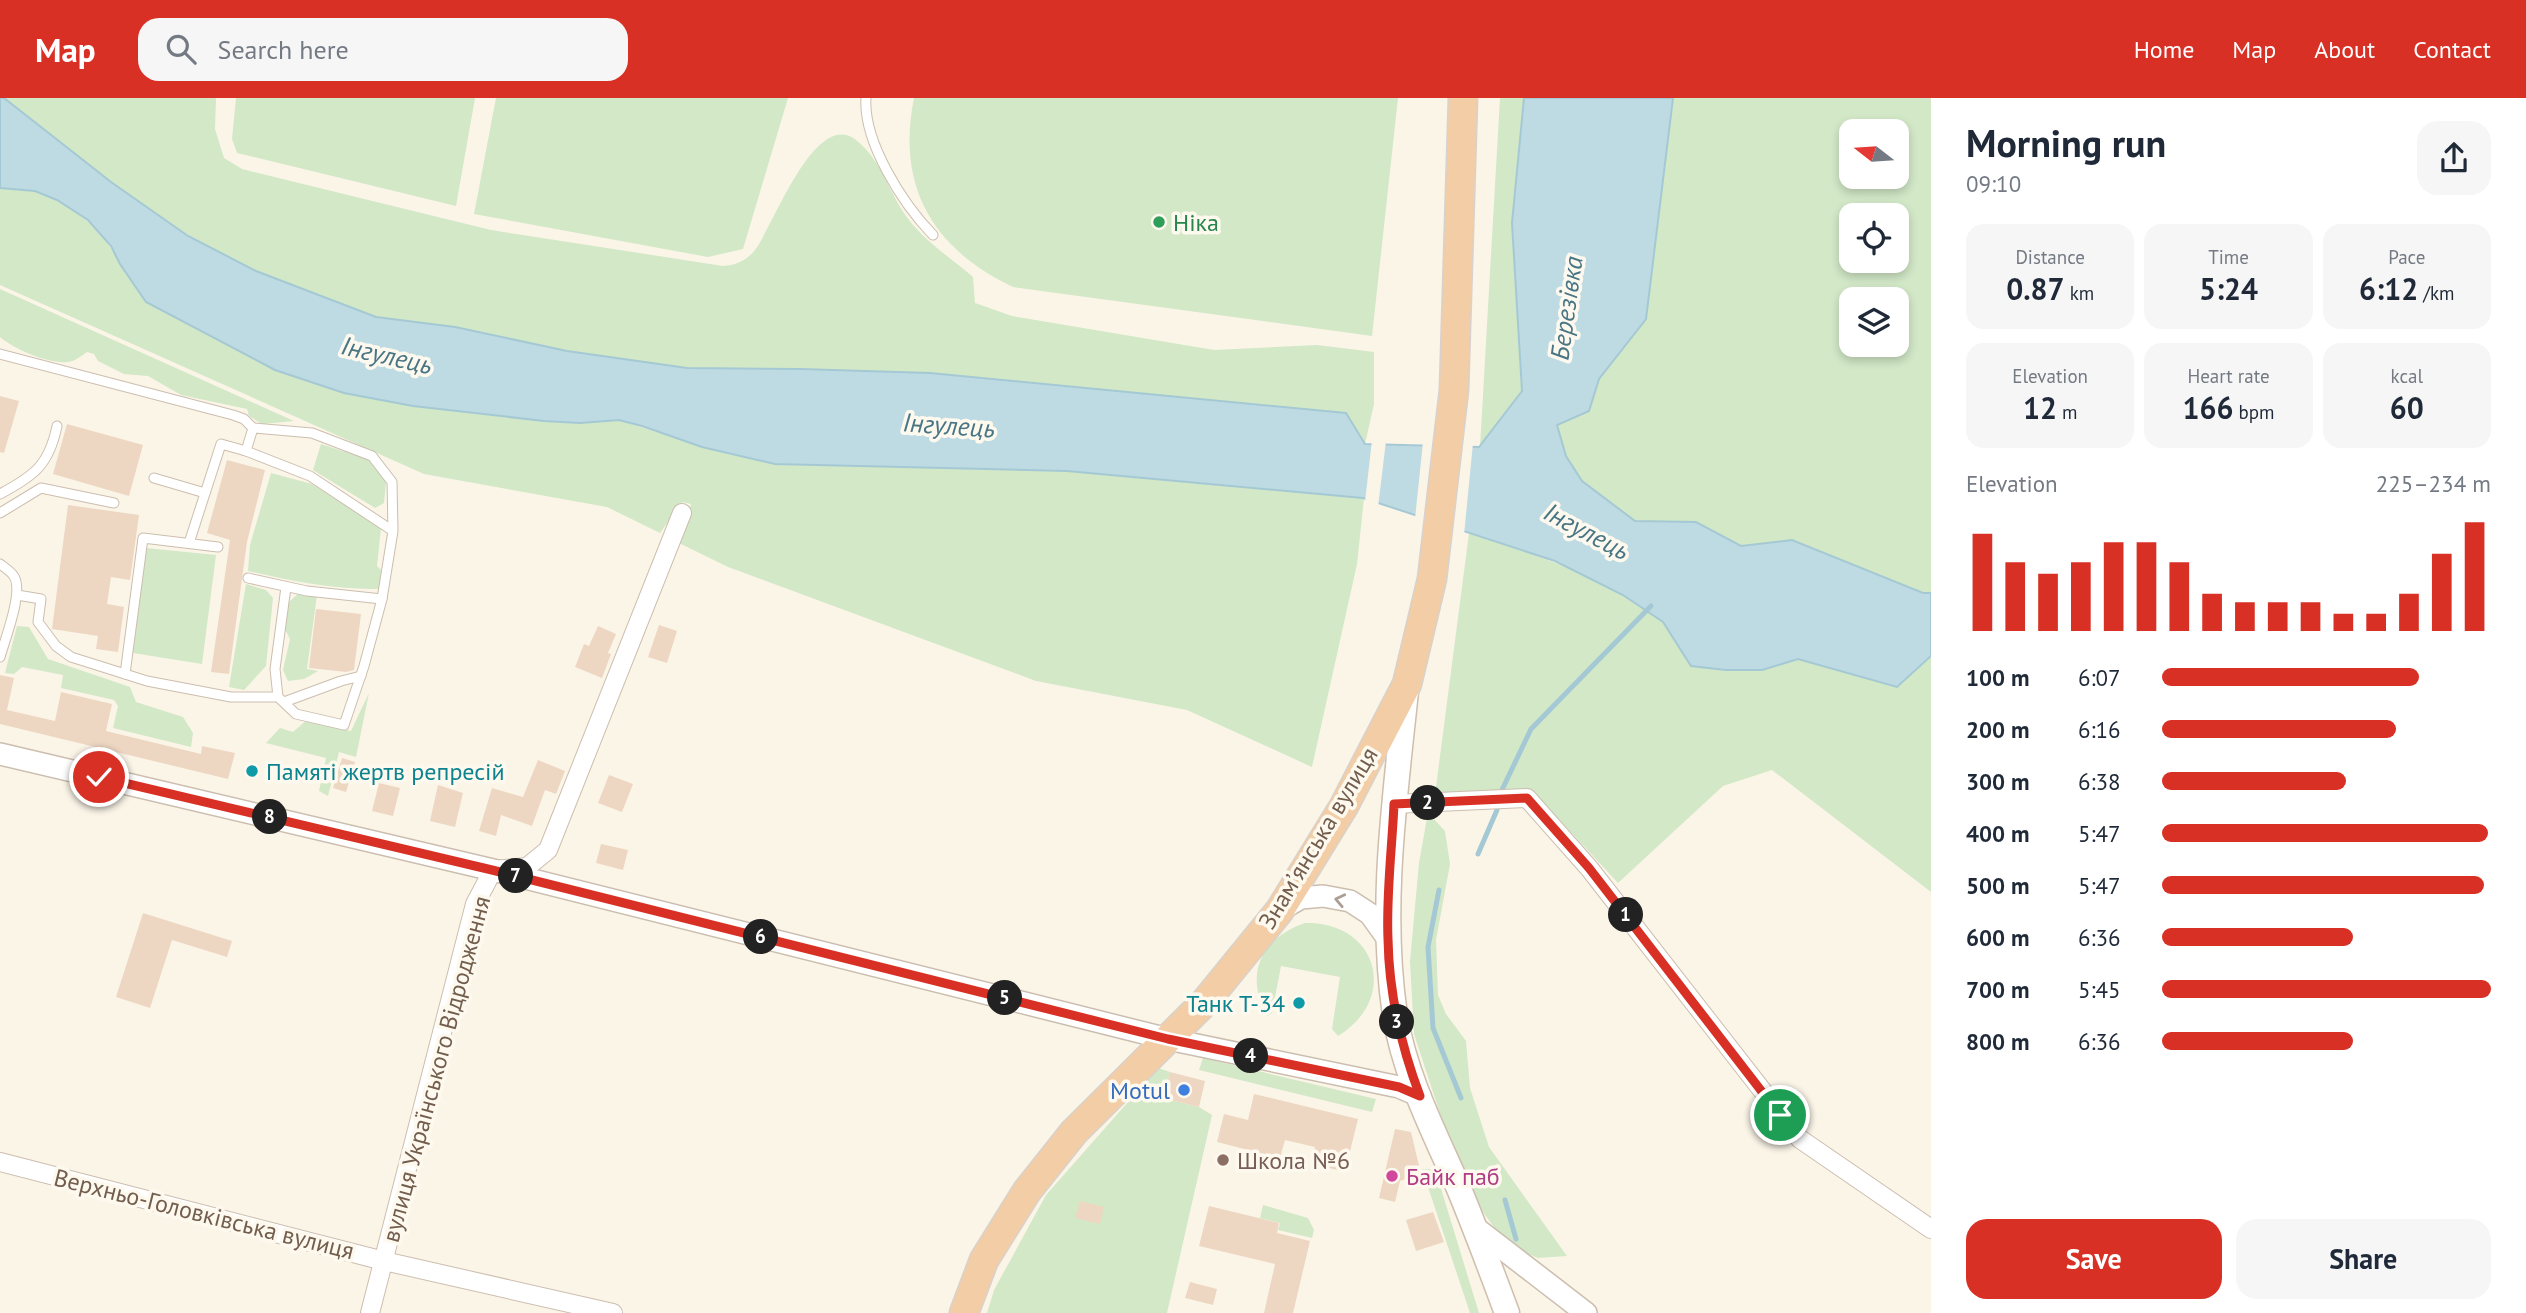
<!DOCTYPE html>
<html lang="en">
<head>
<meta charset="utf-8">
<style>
  :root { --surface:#fff; --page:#f6f6f7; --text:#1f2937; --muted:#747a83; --accent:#d93025 }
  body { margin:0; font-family:"PT Sans",sans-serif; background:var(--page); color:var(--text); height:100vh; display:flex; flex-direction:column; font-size:26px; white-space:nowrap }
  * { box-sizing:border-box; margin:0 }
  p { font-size:23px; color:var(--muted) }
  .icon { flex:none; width:38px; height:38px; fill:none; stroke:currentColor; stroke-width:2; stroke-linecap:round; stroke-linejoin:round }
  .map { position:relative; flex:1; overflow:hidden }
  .sheet { display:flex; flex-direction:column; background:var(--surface); width:595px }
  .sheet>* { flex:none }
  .needle { width:46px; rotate:287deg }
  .fabs { position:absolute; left:1839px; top:21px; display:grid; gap:14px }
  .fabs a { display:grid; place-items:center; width:70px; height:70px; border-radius:14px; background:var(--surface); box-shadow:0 4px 10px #0003; font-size:35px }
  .pin { position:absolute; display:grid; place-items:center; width:60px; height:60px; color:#fff; margin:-30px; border:4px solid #fff; border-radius:50%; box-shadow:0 2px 7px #0007 }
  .km { position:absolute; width:35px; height:35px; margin:-18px; border-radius:50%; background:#222; color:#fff; font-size:19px; line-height:35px; text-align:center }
  .round { display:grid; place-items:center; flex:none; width:74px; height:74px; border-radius:21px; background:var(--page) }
  .head { display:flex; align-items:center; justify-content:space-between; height:119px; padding:0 35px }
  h1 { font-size:38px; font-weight:800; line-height:52px }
  .figures { display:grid; grid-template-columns:repeat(3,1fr); gap:10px; height:119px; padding:7px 35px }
  .figures div { display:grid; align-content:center; border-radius:18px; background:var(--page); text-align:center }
  .figures b { font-size:30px; font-weight:800 }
  .figures small { font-size:19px; font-weight:400 }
  .figures p { font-size:19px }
  .chart { height:196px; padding:14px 35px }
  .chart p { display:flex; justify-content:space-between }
  .chart svg { width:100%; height:126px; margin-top:7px; stroke:var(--accent); stroke-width:6 }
  .primary-button { display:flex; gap:14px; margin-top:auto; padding:14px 35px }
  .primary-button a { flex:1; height:80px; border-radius:21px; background:var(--accent); color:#fff; font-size:28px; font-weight:800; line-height:80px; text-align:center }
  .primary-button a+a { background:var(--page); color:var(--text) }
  ul { padding:0 35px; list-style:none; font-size:23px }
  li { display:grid; grid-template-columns:112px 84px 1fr; align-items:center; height:52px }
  li i { height:18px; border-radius:9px; background:var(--accent) }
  header { display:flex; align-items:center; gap:42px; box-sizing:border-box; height:98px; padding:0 35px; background:var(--accent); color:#fff }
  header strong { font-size:33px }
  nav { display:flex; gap:38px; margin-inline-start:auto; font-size:24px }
  .search { width:490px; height:63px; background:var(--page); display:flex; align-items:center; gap:18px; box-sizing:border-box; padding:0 24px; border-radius:21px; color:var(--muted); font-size:26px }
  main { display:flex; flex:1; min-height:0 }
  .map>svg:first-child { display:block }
  .green { fill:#d2e8c7; fill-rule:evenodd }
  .water { fill:#bedbe3; stroke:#a5c9d4; stroke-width:2 }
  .pier { fill:#fbf5e8 }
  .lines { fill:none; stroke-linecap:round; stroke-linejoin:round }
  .stream { stroke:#a5c9d4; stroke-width:5 }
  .building { fill:#eed7c2 }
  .service-casing { stroke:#ccbeaf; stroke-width:11 }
  .minor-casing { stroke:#ccbeaf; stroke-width:20 }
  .tertiary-casing { stroke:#ccbeaf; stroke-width:24 }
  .secondary-casing { stroke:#cfbeac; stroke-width:27 }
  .trunk-casing { stroke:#d8d2cd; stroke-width:31 }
  .service { stroke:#fff; stroke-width:9 }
  .minor { stroke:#fff; stroke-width:18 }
  .tertiary { stroke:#fff; stroke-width:21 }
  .secondary { stroke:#fff; stroke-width:24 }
  .trunk { stroke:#f2cda5; stroke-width:28 }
  .oneway { stroke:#ab9e95 }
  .route-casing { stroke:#fff; stroke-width:14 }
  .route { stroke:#d93025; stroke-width:9 }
  .leisure-dot { fill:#2e9e5b; stroke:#fef9ee; stroke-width:2.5 }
  .culture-dot { fill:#0f9aa8; stroke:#fef9ee; stroke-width:2.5 }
  .shop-dot { fill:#3f7fe0; stroke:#fef9ee; stroke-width:2.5 }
  .education-dot { fill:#8d6e63; stroke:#fef9ee; stroke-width:2.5 }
  .hotel-dot { fill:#d1479c; stroke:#fef9ee; stroke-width:2.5 }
  .labels { text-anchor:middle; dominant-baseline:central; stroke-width:7; stroke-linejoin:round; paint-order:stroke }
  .leisure-label { font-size:24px; fill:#27864d; stroke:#fef9ee; text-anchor:start }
  .culture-label { font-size:24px; fill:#0d838f; stroke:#fef9ee; text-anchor:start }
  .street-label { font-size:24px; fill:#735e4e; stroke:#fef9ee }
  .shop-label { font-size:24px; fill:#366cbe; stroke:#fef9ee; text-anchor:end }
  .education-label { font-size:24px; fill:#785e54; stroke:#fef9ee; text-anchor:start }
  .hotel-label { font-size:24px; fill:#b23c85; stroke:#fef9ee; text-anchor:start }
  .water-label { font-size:26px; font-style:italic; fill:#497685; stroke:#fef9ee }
</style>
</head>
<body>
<header>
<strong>Map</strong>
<div class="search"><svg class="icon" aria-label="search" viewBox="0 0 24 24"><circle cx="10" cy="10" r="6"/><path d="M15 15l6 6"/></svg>Search here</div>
<nav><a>Home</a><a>Map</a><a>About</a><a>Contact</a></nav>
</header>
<main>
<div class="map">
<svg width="1931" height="1215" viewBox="0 0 1931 1215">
  <rect width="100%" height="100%" fill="#fbf5e8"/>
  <g class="green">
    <path d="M 4,0 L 216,0 L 215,31 L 224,60 L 242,71 L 491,132 L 723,168 C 736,167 746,163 755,152 C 773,129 815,10 856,42 C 882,62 890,98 909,122 C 927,145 951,160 973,179 L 975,205 L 1012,218 L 1214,252 L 1317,247 L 1374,254 L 1374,306 L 1365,346 L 1346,315 L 930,275 L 800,271 L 687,270 L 567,253 L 455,229 L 376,219 L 256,173 L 188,138 L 111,84 Z"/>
    <polygon points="236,0 475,0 456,108 237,55 232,41"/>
    <polygon points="496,0 788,0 743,151 708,159 474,116"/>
    <path d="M 914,0 L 1398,0 L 1372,238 L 1013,189 C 933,151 896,89 914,0 Z"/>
    <polygon points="1500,0 1524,0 1512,125 1522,293 1480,349"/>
    <path d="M 1673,0 L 1931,0 L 1931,495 L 1923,495 L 1793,442 L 1741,448 L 1696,424 L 1635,423 L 1582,383 L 1566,358 L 1557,327 L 1589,313 L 1599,281 L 1646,221 ZM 1852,33 L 1897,33 L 1897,79 L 1852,79 ZM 1852,117 L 1897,117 L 1897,163 L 1852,163 ZM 1852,201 L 1897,201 L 1897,247 L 1852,247 Z"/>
    <path d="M 0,90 C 11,91 23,91 33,93 C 70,101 104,133 120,166 L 275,272 L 344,295 L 413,308 L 544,323 L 580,325 L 619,322 L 675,340 L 775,366 L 1067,373 L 1364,400 L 1357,466 L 1312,669 L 1187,612 L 1036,583 L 728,469 L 679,445 L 691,406 L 682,404 L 660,435 L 607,409 L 424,376 L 0,187 Z"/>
    <path d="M 0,191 L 294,323 L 262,326 L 249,318 L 247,311 L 181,297 L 148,278 L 124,276 L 98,263 L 94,256 L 87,254 C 81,258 74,264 67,264 C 48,266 14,251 0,239 Z"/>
    <polygon points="321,346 370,362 386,384 384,405 375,410 313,372"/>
    <path d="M 271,375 L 312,386 L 381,430 L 377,468 L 381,472 L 380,491 C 334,492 292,483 248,473 L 250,447 Z"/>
    <path d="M 1469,435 C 1530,455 1612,480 1661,523 C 1673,534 1682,554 1691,568 L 1726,572 L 1762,572 L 1798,561 L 1897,589 L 1931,558 L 1931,794 L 1772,672 L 1723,688 L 1618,785 L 1531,691 L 1446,697 L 1436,689 Z"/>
    <polygon points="146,450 216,457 202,566 133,555"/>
    <polygon points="246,486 266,492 273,500 266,568 244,592 229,589"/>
    <polygon points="300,494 317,497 307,571 318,573 304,581 288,583 283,572 290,541 285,531 289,504"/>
    <polygon points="17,528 29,529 48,561 130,589 136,604 183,619 193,635 191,649 113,630 118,608 114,602 61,590 63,577 22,569 14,576 5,575"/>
    <polygon points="369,595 356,659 339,654 328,698 319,693 326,660 266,645 280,630 293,634 307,622 351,633"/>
    <polygon points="1431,718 1445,733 1450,766 1436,842 1438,897 1446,916 1466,943 1470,990 1489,1049 1567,1158 1538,1160 1506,1146 1483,1114 1446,1034 1414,936 1410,863 1419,765 1427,720"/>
    <path d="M 1305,825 C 1377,823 1400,900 1338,938 L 1332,931 L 1340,879 L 1281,868 L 1272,915 L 1267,918 C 1244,876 1261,840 1305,825 Z"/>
    <polygon points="1203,960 1376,1001 1372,1014 1199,972"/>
    <polygon points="1158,970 1170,974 1163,1000 1199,1009 1212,1017 1167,1215 987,1215 994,1192 1046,1097"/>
    <polygon points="1422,1071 1435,1071 1479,1215 1470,1215"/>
    <polygon points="1263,1107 1308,1120 1314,1132 1312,1140 1278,1132 1280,1125 1260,1120"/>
  </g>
  <polygon class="water" points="0,0 4,0 111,84 188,138 256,173 376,219 455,229 567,253 687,270 800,271 930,275 1346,315 1365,346 1479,349 1522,293 1512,125 1524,0 1673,0 1646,221 1599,281 1589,313 1557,327 1566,358 1582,383 1635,423 1696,424 1741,448 1792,442 1923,495 1931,495 1931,558 1897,589 1798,561 1762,572 1726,572 1691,568 1663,524 1623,497 1555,463 1363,400 1067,373 775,366 702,349 642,328 619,322 580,325 544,323 413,308 344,295 275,272 146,204 120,166 111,148 88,122 57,102 35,93 0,90"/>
  <g class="pier">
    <polygon points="1372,342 1386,343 1378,409 1365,404"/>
    <polygon points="1423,344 1473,345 1464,437 1415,421"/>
  </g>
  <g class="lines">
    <g class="stream">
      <polyline points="1501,694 1531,631 1651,508"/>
      <polyline points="1478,756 1497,712"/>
      <polyline points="1439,792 1428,849 1433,930 1461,1000"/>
      <polyline points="1505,1102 1516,1141"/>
    </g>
  </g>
  <g class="building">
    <polygon points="0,298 19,303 4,355 0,354"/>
    <polygon points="67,326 143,347 129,398 53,376"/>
    <polygon points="227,362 265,372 247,444 229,576 211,574 230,442 207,435"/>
    <polygon points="68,407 139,417 130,482 111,479 107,506 124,509 118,554 96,551 98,538 52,531"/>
    <polygon points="316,511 361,516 354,572 346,574 309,570"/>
    <polygon points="659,527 677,533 667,565 648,559"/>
    <polygon points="598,528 616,536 608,555 611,556 602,580 575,569 584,546 589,548"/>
    <polygon points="0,577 14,580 7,612 55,623 61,594 112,606 106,633 201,656 202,648 235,655 228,681 0,626"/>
    <polygon points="342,660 355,664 346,694 333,690"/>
    <polygon points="538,662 565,673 556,696 545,692 532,728 501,717 496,738 479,733 492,690 523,699"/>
    <polygon points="609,677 633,686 622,714 598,705"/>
    <polygon points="379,685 400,690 393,718 372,713"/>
    <polygon points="438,687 463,695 455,729 430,723"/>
    <polygon points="601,746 628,752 623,772 596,765"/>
    <polygon points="143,815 232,843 227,859 172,842 150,910 116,899"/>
    <polygon points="1170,974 1205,983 1199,1009 1163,1000"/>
    <polygon points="1254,996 1358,1021 1345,1074 1329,1070 1330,1066 1312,1061 1315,1049 1285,1042 1280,1060 1217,1044 1224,1016 1248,1022"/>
    <polygon points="1395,1031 1411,1034 1421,1076 1400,1083 1395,1104 1379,1100"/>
    <polygon points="1080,1103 1104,1109 1100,1126 1075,1120"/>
    <polygon points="1209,1108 1279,1125 1277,1135 1310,1143 1293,1215 1264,1215 1275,1166 1199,1148"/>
    <polygon points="1433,1114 1444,1144 1416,1153 1406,1122"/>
    <polygon points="1190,1184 1217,1191 1213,1207 1185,1200"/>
  </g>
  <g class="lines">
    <g class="service-casing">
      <g id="service">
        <path d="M 866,0 C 863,44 903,106 933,137"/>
        <polyline points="0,256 233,317 244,321 253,330"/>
        <polyline points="154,380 205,395"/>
        <path d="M 0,396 C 34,378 49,367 57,328"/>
        <polyline points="0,415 41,390 114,405"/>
        <polyline points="189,445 221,346 246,353"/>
        <path d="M 0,466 C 4,469 10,473 13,477 C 25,491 5,541 0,559"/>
        <polyline points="248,480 307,493 382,501"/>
        <polyline points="17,497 41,501 38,524 56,548 71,559 125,576 147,583 231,599 278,599 296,616 344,627 364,568 382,501 393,433 392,384 372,358 312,335 253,330 246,353 310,378 393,433"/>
        <polyline points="125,576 143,440 218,449"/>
        <polyline points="278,599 275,571 286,489"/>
        <polyline points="284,604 341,583 361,578"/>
      </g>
    </g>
    <g class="minor-casing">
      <g id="minor">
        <polyline points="1394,706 1527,700 1589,770 1800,1041 1931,1131"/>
        <polyline points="0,1064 384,1163 613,1215"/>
        <polyline points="370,1215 475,806 493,772 527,769 548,752 682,415"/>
      </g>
    </g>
    <g class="tertiary-casing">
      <g id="tertiary">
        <polyline points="0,656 493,772 1168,941 1399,989 1420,998"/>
        <polyline points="1280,812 1301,800 1323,798 1350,803 1370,816 1388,841"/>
        <polyline points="1477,1131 1586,1215"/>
      </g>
    </g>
    <g class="secondary-casing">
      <path id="secondary" d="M 1406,593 C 1395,700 1379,810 1395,917 C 1404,975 1433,1032 1457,1086 C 1475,1129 1491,1172 1507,1215"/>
    </g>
    <g class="trunk-casing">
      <polyline id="trunk" points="964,1215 984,1162 1027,1093 1074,1034 1205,904 1280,812 1344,708 1407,586 1432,481 1454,292 1463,0"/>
    </g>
    <use href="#service" class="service"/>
    <use href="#minor" class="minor"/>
    <use href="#tertiary" class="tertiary"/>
    <use href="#secondary" class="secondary"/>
    <use href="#trunk" class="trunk"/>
  </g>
  <defs><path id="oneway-chevron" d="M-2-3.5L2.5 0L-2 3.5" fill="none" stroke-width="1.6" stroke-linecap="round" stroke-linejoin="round" transform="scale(1.75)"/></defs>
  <use class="oneway" href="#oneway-chevron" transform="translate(1340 802) rotate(-168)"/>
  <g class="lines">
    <g class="route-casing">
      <path id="route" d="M 99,679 L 492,772 L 1168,941 L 1399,989 L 1420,998 C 1401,948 1389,896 1388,841 C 1386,797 1392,751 1394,706 L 1527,700 L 1589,770 L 1780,1017"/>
    </g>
    <use href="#route" class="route"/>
  </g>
  <circle class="leisure-dot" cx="1159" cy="124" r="7"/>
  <g class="culture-dot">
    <circle cx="252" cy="673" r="7"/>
    <circle cx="1299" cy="905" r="7"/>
  </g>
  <circle class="shop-dot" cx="1184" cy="992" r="7"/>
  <circle class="education-dot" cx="1223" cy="1062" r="7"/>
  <circle class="hotel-dot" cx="1392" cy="1078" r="7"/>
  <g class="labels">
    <g class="leisure-label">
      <text x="1173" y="124">Ніка</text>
    </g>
    <g class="culture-label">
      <text x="266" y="673">Памяті жертв репресій</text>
      <text x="1285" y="905" text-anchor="end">Танк Т-34</text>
    </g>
    <g class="street-label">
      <text transform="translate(1318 740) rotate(-59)">Знамʼянська вулиця</text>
      <text transform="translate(436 971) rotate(-75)">вулиця Українського Відродження</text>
      <text transform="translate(204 1116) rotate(14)">Верхньо-Головківська вулиця</text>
    </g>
    <g class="shop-label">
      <text x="1170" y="992">Motul</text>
    </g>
    <g class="education-label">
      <text x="1237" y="1062">Школа №6</text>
    </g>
    <g class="hotel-label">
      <text x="1406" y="1078">Байк паб</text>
    </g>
    <g class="water-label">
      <text transform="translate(1566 210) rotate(-82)">Березівка</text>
      <text transform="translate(387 257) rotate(13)">Інгулець</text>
      <text transform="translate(949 327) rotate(4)">Інгулець</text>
      <text transform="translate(1587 433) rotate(28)">Інгулець</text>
    </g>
  </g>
</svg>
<div class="fabs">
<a><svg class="needle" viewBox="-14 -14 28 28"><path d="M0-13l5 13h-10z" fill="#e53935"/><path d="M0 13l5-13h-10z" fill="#747a83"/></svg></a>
<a><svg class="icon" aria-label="locate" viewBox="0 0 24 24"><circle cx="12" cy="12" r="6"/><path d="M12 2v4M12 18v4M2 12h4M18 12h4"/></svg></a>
<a><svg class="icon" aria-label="layers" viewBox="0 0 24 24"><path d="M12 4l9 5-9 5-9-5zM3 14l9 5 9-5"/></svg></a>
</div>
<div class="pin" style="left:1780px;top:1017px;background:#1e9e55"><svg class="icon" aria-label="arrive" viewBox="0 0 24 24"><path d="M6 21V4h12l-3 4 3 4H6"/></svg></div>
<div class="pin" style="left:99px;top:679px;background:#d93025"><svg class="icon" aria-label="check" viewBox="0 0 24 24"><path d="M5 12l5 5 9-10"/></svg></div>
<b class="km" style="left:1626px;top:817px">1</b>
<b class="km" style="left:1428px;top:705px">2</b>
<b class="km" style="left:1397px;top:924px">3</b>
<b class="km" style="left:1251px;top:958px">4</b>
<b class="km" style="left:1005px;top:900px">5</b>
<b class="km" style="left:761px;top:839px">6</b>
<b class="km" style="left:516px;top:778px">7</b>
<b class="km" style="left:270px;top:719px">8</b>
</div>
<section class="sheet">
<div class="head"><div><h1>Morning run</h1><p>09:10</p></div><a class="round"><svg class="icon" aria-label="share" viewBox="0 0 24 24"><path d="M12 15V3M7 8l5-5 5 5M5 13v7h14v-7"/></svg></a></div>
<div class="figures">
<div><p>Distance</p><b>0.87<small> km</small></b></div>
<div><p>Time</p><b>5:24</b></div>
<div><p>Pace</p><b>6:12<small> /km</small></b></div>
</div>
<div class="figures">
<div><p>Elevation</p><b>12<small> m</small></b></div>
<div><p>Heart rate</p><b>166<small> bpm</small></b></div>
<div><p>kcal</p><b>60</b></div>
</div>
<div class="chart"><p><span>Elevation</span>225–234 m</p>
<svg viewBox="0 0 160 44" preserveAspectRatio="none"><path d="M5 44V10M15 44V20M25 44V24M35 44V20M45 44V13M55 44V13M65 44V20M75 44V31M85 44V34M95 44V34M105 44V34M115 44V38M125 44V38M135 44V31M145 44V17M155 44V6"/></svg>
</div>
<ul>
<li><b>100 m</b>6:07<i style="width:78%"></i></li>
<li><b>200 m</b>6:16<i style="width:71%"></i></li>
<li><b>300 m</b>6:38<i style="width:56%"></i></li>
<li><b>400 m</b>5:47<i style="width:99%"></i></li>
<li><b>500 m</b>5:47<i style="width:98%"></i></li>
<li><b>600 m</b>6:36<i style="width:58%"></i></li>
<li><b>700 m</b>5:45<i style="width:100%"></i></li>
<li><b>800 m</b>6:36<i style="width:58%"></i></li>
</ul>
<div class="primary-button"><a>Save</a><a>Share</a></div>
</section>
</main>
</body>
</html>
